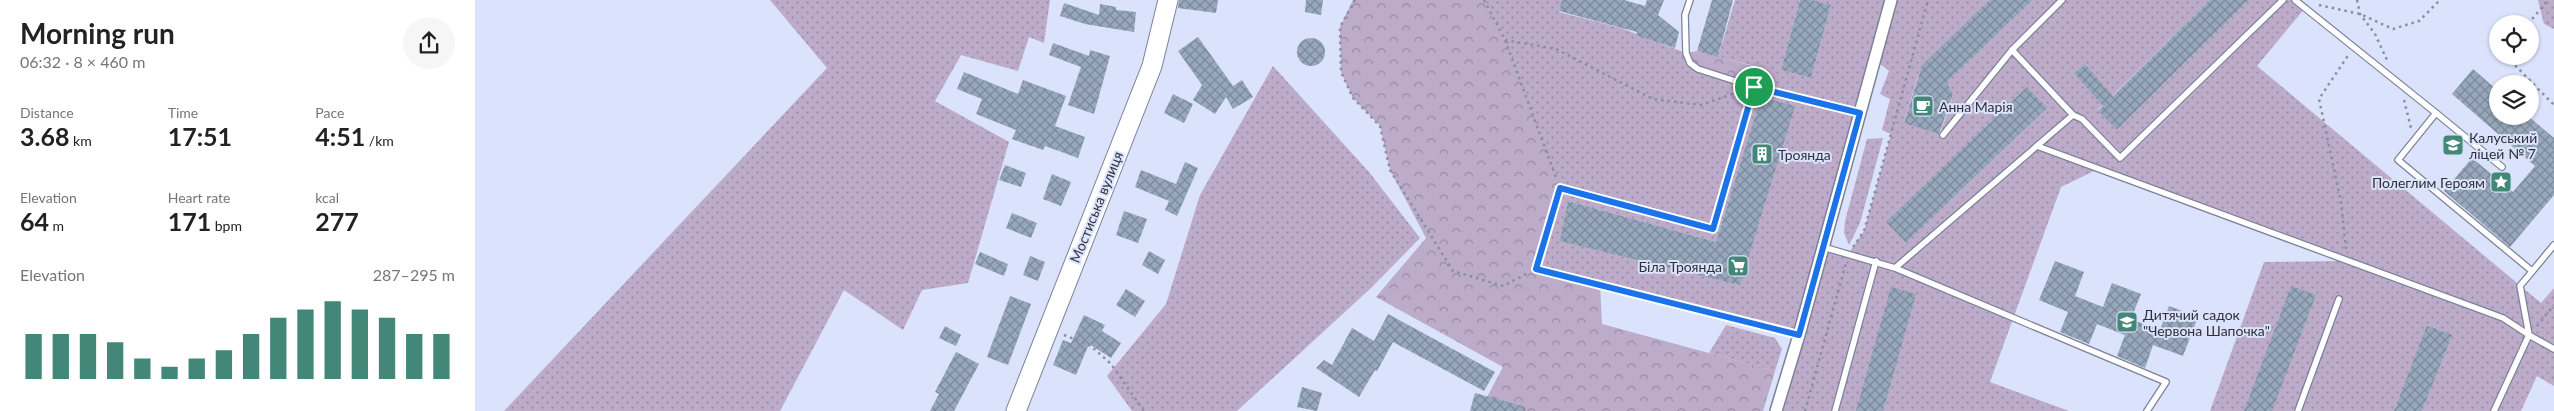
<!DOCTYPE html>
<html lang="en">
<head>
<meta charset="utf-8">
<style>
  :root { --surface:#fff; --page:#f6f6f6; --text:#222; --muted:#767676; --accent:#438779 }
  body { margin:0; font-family:Lato,sans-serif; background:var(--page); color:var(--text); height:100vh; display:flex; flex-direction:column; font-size:19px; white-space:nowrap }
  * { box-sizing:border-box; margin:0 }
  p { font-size:16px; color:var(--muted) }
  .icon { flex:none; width:28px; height:28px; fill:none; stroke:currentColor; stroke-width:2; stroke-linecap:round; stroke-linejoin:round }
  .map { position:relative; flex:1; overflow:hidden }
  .panel { display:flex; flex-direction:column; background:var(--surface); width:475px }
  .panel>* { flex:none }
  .controls { position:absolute; left:2014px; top:15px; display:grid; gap:10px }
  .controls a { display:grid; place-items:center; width:50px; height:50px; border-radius:50%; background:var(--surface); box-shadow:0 1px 4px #0004; font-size:25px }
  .pin { position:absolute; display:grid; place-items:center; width:42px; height:42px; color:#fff; margin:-21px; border:2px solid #fff; border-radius:50%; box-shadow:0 1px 5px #0007 }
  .round { display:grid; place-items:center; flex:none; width:52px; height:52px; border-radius:26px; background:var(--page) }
  .overview { display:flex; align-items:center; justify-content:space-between; height:85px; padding:0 20px }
  h1 { font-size:28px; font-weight:700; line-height:38px }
  .metrics { display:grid; grid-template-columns:repeat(3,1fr); gap:8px; height:85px; padding:5px 20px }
  .metrics div { display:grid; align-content:center }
  .metrics b { font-size:25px; font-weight:700 }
  .metrics small { font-size:14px; font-weight:400 }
  .metrics p { font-size:14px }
  .chart { height:140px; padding:10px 20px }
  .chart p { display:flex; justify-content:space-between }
  .chart svg { width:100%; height:90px; margin-top:5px; stroke:var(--accent); stroke-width:6 }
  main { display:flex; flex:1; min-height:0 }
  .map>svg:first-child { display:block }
  .green { fill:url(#green-dots); fill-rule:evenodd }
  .forest { fill:url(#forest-crowns) }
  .building { fill:url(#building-cross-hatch) }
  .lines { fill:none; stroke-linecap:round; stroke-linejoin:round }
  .lane-casing { stroke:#7c8299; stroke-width:8 }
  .street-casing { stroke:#7c8299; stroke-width:14 }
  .primary-casing { stroke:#7c8299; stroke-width:21 }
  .path { stroke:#898ea0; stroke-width:2.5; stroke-dasharray:2.5 4; stroke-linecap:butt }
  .lane { stroke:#fff; stroke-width:5.5 }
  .street { stroke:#fff; stroke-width:11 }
  .primary { stroke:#fff; stroke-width:19 }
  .route-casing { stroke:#fff; stroke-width:10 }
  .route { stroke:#1a73e8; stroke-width:6 }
  .labels { text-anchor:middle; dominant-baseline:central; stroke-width:4; stroke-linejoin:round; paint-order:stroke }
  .poi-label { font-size:14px; fill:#2e313b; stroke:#dbe2fb; text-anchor:start }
  .street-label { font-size:14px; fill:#2e313b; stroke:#dbe2fb }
</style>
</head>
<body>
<main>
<section class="panel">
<div class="overview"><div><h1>Morning run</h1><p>06:32 · 8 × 460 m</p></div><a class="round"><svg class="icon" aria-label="share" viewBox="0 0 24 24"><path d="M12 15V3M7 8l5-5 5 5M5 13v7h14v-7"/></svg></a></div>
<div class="metrics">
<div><p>Distance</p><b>3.68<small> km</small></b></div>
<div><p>Time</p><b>17:51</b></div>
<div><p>Pace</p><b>4:51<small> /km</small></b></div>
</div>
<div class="metrics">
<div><p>Elevation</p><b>64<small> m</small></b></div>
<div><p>Heart rate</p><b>171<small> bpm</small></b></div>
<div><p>kcal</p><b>277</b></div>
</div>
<div class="chart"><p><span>Elevation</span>287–295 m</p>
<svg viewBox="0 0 160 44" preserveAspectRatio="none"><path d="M5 44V22M15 44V22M25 44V22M35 44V26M45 44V34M55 44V38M65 44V34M75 44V30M85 44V22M95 44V14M105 44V10M115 44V6M125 44V10M135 44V14M145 44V22M155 44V22"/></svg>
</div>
</section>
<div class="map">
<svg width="2079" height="411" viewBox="0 0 2079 411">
  <defs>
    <pattern id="green-dots" width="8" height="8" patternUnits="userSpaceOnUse" patternTransform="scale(1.25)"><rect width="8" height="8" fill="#bcabc9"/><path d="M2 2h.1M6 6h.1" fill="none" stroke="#998ca4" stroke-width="1.8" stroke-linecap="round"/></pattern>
    <pattern id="forest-crowns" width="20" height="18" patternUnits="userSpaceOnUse" patternTransform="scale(1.25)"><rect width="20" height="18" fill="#bcabc9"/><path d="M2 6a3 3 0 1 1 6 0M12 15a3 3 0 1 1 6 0" fill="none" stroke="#998ca4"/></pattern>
    <pattern id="building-cross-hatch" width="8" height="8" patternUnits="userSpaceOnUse" patternTransform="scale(1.25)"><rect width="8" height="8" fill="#97a8bc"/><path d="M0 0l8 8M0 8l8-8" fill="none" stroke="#7c899a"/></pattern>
  </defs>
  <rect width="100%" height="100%" fill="#dbe2fb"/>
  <g class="green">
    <polygon points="295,0 575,0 569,43 554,37 543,71 486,55 460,101 534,142 493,283 447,290 428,330 369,290 305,411 29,411 352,68"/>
    <path d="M 1009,0 L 1087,0 L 1084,12 L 1146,28 L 1211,53 L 1279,87 L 1288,68 L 1243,57 L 1260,0 L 1325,0 L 1306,70 L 1336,78 L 1356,5 L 1338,0 L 1515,0 L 1444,73 L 1429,122 L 1465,134 L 1478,96 L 1472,82 L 1558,0 L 1735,0 L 1623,110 L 1642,130 L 1774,0 L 1820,0 L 1830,8 L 1782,66 L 2066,303 L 2079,288 L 2079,386 L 2062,376 L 2046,411 L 1947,411 L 1976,335 L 1953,325 L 1919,411 L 1735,411 L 1789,262 L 1870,261 L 1623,169 L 1586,187 L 1515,382 L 1594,411 L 1300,411 L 1323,335 L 1061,269 L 1030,40 ZM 1400,60 L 1414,71 L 1405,94 L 1415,99 L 1407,130 L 1416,134 L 1389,231 L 1374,253 L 1348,247 ZM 1610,64 L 1633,91 L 1599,73 ZM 1286,98 L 1319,107 L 1265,284 L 1086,241 L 1093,201 L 1241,242 ZM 1572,108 L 1431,243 L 1412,222 Z"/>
    <polygon points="2063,0 2079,0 2079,29 2069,24"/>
    <polygon points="798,66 894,172 945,238 896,288 762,411 657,411 632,376 691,304 725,195"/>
    <polygon points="1408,138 1385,223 1374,245 1369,233 1370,221 1392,139"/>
    <polygon points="1251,325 1300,338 1307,349 1300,371 1234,353"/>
  </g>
  <g class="forest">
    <polygon points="878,0 1009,0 1030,40 1085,188 1061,269 1125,285 1127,324 1300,371 1288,411 1032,411 1012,397 1028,367 901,297 951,238 915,170 905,126 878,98 866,72 865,27"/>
    <polygon points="1222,51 1288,69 1279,87 1220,68 1211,53"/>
  </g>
  <g class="building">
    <polygon points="704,0 743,0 741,13 703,8"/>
    <polygon points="831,0 848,0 846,15 830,12"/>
    <polygon points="1087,0 1149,0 1170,6 1172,0 1189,0 1183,15 1204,32 1200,48 1161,35 1162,32 1084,11"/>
    <polygon points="1237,0 1258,0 1243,57 1222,51"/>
    <polygon points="1325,0 1338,0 1356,5 1336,78 1306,70"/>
    <polygon points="1515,0 1558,0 1472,82 1478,95 1464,134 1429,123 1447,65"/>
    <polygon points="1735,0 1774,0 1642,130 1623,111 1628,106 1599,73 1610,64 1638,96"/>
    <polygon points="589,3 624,15 625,4 641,7 641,10 661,12 659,32 610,24 585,16"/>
    <polygon points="723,37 758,86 767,80 778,97 758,109 751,97 740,114 718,100 727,85 703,51"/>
    <circle cx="836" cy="52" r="14"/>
    <polygon points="578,43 614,56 615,50 635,56 619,114 593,105 606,67 574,55"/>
    <polygon points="1998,69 2022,90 2022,116 2053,116 2079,138 2079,195 2035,247 1969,191 1997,158 2038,192 2060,166 1977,94"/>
    <polygon points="489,72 543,94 548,80 591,96 580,126 610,137 603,158 570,146 568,150 537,139 541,130 501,114 507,99 482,89"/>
    <polygon points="1552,87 1572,108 1431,243 1411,222"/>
    <polygon points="698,94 718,104 709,123 689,113"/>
    <polygon points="1286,97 1320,106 1265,285 1085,241 1093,201 1241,242"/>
    <polygon points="710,162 723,168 702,216 690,210 694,201 660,187 666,170 701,184"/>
    <polygon points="530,165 551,173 546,187 524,180"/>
    <polygon points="577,174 596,182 586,206 568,199"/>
    <polygon points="649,211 672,219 663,243 641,235"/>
    <polygon points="537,213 562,223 556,238 531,228"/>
    <polygon points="674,251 690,260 683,274 667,265"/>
    <polygon points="505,252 533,264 529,276 500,264"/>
    <polygon points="555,256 570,262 563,281 548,275"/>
    <polygon points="1580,261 1609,272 1600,296 1628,307 1637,283 1666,294 1656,319 1685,330 1694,306 1723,317 1708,356 1678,345 1670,368 1642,356 1650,335 1622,324 1614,344 1585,332 1593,312 1564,300"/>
    <polygon points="1816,286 1841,295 1797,411 1769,411"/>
    <polygon points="1416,287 1441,294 1408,411 1381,411"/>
    <polygon points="651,289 670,301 660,317 641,305"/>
    <polygon points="535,296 556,304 533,365 512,357"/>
    <polygon points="913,314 1020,372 1009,391 918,342 902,371 900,370 884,397 841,368 849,360 857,365 877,328 899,341"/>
    <polygon points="609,315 630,325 627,331 646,343 636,358 614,344 601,375 578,365 588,340 596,343"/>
    <polygon points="1952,325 1977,335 1947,411 1919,411"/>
    <polygon points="470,326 486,335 481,346 464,338"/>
    <polygon points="481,352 504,364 479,411 455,411 464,394 460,392"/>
    <polygon points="827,387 847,393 842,411 822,407"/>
    <polygon points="1000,393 1051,407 1050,411 995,411"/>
  </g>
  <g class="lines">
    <g class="lane-casing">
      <g id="lane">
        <polyline points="1215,0 1210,15 1211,53 1215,63 1223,69 1279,87"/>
        <polyline points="1587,0 1537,50 1598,115 1607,119 1645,158 1808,0"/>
        <polyline points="1820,0 1961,113"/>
        <polyline points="1468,135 1537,50"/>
        <polyline points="1562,146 2028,318 2054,335"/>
        <polyline points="2027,167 1961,113 1923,160 2057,271"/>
        <polyline points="1348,247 1420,268 1598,115"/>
        <polyline points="1420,268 1691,382 1672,411"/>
        <polyline points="1324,335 1061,269 1085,188 1238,229 1279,87 1385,113"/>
        <polyline points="2054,335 2045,286 2079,245"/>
        <polyline points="1360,411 1401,261"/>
        <polyline points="1823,411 1864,299"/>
        <polyline points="2019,411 2054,335 2079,349"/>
      </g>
    </g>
    <g class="street-casing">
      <polyline id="street" points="1301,411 1324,335 1416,0"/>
    </g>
    <g class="primary-casing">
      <polyline id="primary" points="541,411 677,66 693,0"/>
    </g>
    <g class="path">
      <polyline points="880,0 865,27 866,72 878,98 905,126 915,170 978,271 1028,286 1053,273"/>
      <polyline points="1009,0 1030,40 1082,180"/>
      <polyline points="1882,0 1885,14 1900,34 1912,60"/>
      <polyline points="1844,5 1885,14 1918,29 1944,21 1965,0"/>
      <polyline points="2053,24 2073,0"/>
      <polyline points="1030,40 1081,49 1178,99 1226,105 1263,92"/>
      <polyline points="2031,56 2079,105"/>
      <polyline points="1929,100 1936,128"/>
      <polyline points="1378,247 1389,231 1453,0"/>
      <polyline points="1871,249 1866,202 1844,99 1874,54"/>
      <polyline points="2062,326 2079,305"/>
      <polyline points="589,335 616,346 636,364 669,411"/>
      <polyline points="1330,411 1371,263"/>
    </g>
    <use href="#lane" class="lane"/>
    <use href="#street" class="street"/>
    <use href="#primary" class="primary"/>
  </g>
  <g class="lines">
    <g class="route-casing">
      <polygon id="route" points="1279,87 1385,113 1324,335 1061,269 1085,188 1238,229"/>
    </g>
    <use href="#route" class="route"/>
  </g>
  <defs>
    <g id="cafe-square" transform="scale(1.125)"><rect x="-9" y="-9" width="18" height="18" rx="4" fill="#438779" stroke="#dbe2fb"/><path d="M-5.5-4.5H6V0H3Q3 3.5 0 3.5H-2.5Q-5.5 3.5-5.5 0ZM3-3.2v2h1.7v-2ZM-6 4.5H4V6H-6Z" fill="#fff"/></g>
    <g id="school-square" transform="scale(1.125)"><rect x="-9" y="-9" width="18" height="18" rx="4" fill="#438779" stroke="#dbe2fb"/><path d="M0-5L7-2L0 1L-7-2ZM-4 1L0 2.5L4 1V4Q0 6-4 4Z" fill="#fff"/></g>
    <g id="building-square" transform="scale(1.125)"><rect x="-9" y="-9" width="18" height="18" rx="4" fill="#438779" stroke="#dbe2fb"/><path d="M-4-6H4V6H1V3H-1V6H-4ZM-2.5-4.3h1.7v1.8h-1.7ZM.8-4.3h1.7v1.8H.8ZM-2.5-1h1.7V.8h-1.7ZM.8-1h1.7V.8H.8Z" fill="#fff"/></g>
    <g id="sight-square" transform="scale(1.125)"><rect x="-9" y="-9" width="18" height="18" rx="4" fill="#438779" stroke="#dbe2fb"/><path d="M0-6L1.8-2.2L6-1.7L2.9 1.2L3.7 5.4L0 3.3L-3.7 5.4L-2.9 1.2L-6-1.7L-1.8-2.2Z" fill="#fff"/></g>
    <g id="supermarket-square" transform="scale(1.125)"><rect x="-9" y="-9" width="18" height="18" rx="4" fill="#438779" stroke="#dbe2fb"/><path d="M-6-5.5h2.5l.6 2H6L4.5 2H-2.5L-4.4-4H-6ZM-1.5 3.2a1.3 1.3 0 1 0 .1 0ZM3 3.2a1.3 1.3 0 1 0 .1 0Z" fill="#fff"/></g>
  </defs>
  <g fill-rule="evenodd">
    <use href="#cafe-square" x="1448" y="106"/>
    <use href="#school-square" x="1978" y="145"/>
    <use href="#building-square" x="1287" y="154"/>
    <use href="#sight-square" x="2026" y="182"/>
    <use href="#supermarket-square" x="1263" y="266"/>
    <use href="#school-square" x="1652" y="322"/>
  </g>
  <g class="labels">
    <g class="poi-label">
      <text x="1464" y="106">Анна Марія</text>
      <text x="1994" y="137">Калуський<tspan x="1994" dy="16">ліцей № 7</tspan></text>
      <text x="1303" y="154">Троянда</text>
      <text x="2010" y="182" text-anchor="end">Полеглим Героям</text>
      <text x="1247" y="266" text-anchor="end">Біла Троянда</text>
      <text x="1668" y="314">Дитячий садок<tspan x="1668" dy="16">"Червона Шапочка"</tspan></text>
    </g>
    <g class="street-label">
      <text transform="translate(621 207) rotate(-68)">Мостиська вулиця</text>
    </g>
  </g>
</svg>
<div class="controls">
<a><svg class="icon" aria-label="locate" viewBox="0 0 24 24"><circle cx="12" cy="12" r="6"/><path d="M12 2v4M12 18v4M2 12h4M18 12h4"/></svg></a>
<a><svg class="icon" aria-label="layers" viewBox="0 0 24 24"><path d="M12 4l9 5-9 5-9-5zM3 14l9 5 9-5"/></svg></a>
</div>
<div class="pin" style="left:1279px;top:87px;background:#1e9e55"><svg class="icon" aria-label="arrive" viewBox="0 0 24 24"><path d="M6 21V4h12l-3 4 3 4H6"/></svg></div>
</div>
</main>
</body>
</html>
